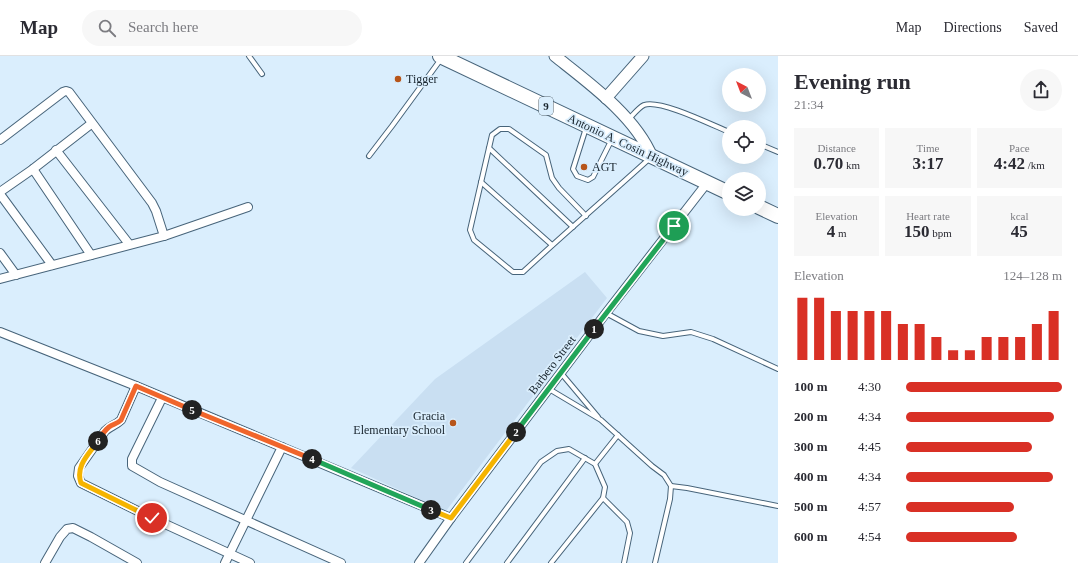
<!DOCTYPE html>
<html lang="en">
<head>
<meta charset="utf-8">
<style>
  :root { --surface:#fff; --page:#f7f7f7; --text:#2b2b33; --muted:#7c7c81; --line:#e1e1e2; --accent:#d93025 }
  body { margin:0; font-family:"Times New Roman",serif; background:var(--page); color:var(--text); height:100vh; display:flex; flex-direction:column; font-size:15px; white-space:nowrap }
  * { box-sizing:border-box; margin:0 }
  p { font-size:13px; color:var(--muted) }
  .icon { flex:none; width:22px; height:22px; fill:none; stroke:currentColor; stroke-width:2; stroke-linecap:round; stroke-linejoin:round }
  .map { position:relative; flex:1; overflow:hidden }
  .panel { display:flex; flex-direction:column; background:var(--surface); width:300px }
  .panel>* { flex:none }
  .needle { width:26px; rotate:318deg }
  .controls { position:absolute; left:722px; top:12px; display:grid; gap:8px }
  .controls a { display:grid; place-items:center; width:44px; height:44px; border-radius:50%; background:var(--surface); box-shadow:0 4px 16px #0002; font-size:20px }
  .pin { position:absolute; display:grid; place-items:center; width:34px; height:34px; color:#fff; margin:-17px; border:2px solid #fff; border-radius:50%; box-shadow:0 1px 4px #0007 }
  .km { position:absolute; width:20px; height:20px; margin:-10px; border-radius:50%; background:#222; color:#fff; font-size:11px; line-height:20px; text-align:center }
  .round { display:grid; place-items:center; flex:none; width:42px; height:42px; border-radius:21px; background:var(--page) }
  .summary { display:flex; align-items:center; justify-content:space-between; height:68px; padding:0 16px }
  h1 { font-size:22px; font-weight:700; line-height:30px }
  .metrics { display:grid; grid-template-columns:repeat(3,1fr); gap:6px; height:68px; padding:4px 16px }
  .metrics div { display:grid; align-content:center; border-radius:0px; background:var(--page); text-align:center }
  .metrics b { font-size:17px; font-weight:700 }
  .metrics small { font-size:11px; font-weight:400 }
  .metrics p { font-size:11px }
  .chart { height:112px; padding:8px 16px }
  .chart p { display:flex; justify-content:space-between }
  .chart svg { width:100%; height:72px; margin-top:4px; stroke:var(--accent); stroke-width:6 }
  ul { padding:0 16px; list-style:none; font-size:13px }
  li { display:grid; grid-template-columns:64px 48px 1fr; align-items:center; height:30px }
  li i { height:10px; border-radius:5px; background:var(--accent) }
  header { display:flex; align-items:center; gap:24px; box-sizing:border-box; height:56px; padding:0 20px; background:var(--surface); border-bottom:1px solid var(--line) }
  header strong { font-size:19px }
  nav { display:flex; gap:22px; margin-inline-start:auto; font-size:14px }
  .search { width:280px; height:36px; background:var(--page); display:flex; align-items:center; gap:10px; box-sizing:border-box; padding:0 14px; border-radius:22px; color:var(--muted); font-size:15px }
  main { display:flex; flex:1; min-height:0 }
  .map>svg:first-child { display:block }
  .built { fill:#c9dff2 }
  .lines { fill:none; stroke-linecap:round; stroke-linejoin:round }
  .lane-casing { stroke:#47647a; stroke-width:6 }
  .street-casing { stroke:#47647a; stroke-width:10 }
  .secondary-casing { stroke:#47647a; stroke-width:13 }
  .highway-casing { stroke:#47647a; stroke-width:16 }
  .lane { stroke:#fff; stroke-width:4 }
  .street { stroke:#fff; stroke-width:8 }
  .secondary { stroke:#fff; stroke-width:11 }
  .highway { stroke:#fff; stroke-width:14 }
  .split-1-casing { stroke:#fff; stroke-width:8 }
  .split-2-casing { stroke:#fff; stroke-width:8 }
  .split-3-casing { stroke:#fff; stroke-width:8 }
  .split-4-casing { stroke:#fff; stroke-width:8 }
  .split-5-casing { stroke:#fff; stroke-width:8 }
  .split-6-casing { stroke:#fff; stroke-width:8 }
  .split-7-casing { stroke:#fff; stroke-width:8 }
  .split-1 { stroke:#22a559; stroke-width:5 }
  .split-2 { stroke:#22a559; stroke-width:5 }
  .split-3 { stroke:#f5b400; stroke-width:5 }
  .split-4 { stroke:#22a559; stroke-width:5 }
  .split-5 { stroke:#f0652b; stroke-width:5 }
  .split-6 { stroke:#f0652b; stroke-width:5 }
  .split-7 { stroke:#f5b400; stroke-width:5 }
  .poi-dot { fill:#b7551a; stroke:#daeefd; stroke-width:1.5 }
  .labels { text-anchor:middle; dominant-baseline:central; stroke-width:3.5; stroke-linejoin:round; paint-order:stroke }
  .shield { fill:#daeefd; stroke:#52616b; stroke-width:1 }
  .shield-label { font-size:11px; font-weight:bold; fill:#18242d }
  .poi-label { font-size:12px; fill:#18242d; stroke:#daeefd; text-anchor:start }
  .street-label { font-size:12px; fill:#18242d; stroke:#daeefd }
</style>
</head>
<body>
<header>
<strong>Map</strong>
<div class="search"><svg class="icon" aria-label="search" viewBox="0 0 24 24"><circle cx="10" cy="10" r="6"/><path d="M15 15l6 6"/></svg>Search here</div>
<nav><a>Map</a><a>Directions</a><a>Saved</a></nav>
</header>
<main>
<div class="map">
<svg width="778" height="507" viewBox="0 0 778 507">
  <rect width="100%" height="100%" fill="#daeefd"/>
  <polygon class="built" points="585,216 607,242 446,455 351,412 435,323"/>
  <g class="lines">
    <g class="lane-casing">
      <g id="lane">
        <polyline points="249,0 262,18"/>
        <path d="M 628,64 C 633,59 638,52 644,49 C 660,43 712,69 729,76"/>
        <polyline points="586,72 573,113 577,120 588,124 593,121 612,83"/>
        <polyline points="759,88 778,96"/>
        <polyline points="489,92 573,171"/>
        <polyline points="369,100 392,70 441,3"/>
        <polyline points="481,126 552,189"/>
        <path d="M 586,160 L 559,132 L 552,122 L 546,99 L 509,73 L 500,73 L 492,79 L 470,174 L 474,184 L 513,216 L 523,216 C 564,178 607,141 649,103"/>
        <polyline points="606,257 639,275 663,280 691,276 713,283 778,313"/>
        <polyline points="561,317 598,361"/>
        <polyline points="549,333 601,364 652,410 664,419 671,430 670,443 655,507"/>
        <polyline points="595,408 618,379"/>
        <polyline points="671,430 687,432 778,450"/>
        <polyline points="603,442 627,466 630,477 624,507"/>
        <polyline points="466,507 541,406 557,395 569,393 595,408 605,431 603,442 551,507"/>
        <polyline points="507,507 585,402"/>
      </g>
    </g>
    <g class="street-casing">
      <g id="street">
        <polyline points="0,84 63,36 66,35 69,36 152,147 156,155 164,180"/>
        <polyline points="56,94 129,188"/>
        <polyline points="33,113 91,199"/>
        <polyline points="0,136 33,113 91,68"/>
        <polyline points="0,138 52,209"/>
        <polyline points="0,197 16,219"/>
        <polyline points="0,223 164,180 248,151"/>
        <polyline points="0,276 136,330 451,462"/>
        <path d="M 136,330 L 121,364 C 116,369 110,370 105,375 L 79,412 L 78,420 L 81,427 L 152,462 L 250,507"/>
        <polyline points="162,342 132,403 132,410 160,426 341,507"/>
        <polyline points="45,507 60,481 67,473 73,472 91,481 137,507"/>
        <polyline points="225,507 282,391"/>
        <polyline points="419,507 451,462 606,257 707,127"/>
      </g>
    </g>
    <g class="secondary-casing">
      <g id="secondary">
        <path d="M 555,0 C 589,27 635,60 652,101"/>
        <polyline points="606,42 643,0"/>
      </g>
    </g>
    <g class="highway-casing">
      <g id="highway">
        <polyline points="440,0 729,137"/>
        <polyline points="759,151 778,160"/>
      </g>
    </g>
    <use href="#lane" class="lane"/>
    <use href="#street" class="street"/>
    <use href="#secondary" class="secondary"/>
    <use href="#highway" class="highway"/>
  </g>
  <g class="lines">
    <g class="split-1-casing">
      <polyline id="split-1" points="594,273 674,170"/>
    </g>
    <g class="split-2-casing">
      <polyline id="split-2" points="516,376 594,273"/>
    </g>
    <g class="split-3-casing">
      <polyline id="split-3" points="431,454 451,462 516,376"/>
    </g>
    <g class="split-4-casing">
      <polyline id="split-4" points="312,403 431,454"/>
    </g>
    <g class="split-5-casing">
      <polyline id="split-5" points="192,354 312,403"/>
    </g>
    <g class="split-6-casing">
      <path id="split-6" d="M 98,385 C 101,380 104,375 109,371 C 113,368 117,368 121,364 L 136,330 L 192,354"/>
    </g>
    <g class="split-7-casing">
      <path id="split-7" d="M 98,385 C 89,398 75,410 81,427 L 152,462"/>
    </g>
    <use href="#split-1" class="split-1"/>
    <use href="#split-2" class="split-2"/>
    <use href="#split-3" class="split-3"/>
    <use href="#split-4" class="split-4"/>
    <use href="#split-5" class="split-5"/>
    <use href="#split-6" class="split-6"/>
    <use href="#split-7" class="split-7"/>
  </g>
  <g class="poi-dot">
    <circle cx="398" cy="23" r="4"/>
    <circle cx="584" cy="111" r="4"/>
    <circle cx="453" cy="367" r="4"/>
  </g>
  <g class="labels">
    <rect class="shield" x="539" y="41" width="14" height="18" rx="3"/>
    <g class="shield-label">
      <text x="546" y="50">9</text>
    </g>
    <g class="poi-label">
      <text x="406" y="23">Tigger</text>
      <text x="592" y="111">AGT</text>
      <text x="445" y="360" text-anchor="end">Gracia<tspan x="445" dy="14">Elementary School</tspan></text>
    </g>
    <g class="street-label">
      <text transform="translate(628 89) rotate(25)">Antonio A. Cosin Highway</text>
      <text transform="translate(552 309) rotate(-53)">Barbero Street</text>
    </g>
  </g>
</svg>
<div class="controls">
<a><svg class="needle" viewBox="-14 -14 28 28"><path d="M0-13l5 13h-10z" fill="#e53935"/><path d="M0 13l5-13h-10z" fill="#7c7c81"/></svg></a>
<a><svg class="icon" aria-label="locate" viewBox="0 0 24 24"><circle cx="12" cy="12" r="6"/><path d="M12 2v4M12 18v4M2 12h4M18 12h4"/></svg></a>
<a><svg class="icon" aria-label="layers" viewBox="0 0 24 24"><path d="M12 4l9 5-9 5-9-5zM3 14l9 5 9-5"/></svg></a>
</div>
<div class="pin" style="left:674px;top:170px;background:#1e9e55"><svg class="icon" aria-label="arrive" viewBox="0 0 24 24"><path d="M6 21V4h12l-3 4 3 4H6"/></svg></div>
<div class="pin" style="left:152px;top:462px;background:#d93025"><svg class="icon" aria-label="check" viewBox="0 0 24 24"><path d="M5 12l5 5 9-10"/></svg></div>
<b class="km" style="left:594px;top:273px">1</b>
<b class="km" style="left:516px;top:376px">2</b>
<b class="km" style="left:431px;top:454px">3</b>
<b class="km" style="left:312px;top:403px">4</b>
<b class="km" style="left:192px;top:354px">5</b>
<b class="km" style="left:98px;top:385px">6</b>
</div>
<section class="panel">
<div class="summary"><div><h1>Evening run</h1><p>21:34</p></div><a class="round"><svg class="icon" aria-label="share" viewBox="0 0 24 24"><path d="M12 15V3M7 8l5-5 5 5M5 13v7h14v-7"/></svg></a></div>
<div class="metrics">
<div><p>Distance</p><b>0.70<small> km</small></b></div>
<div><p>Time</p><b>3:17</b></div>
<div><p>Pace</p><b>4:42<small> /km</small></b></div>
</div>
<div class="metrics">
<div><p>Elevation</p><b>4<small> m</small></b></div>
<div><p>Heart rate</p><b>150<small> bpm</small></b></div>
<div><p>kcal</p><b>45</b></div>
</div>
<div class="chart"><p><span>Elevation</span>124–128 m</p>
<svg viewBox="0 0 160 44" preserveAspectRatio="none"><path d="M5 44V6M15 44V6M25 44V14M35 44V14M45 44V14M55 44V14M65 44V22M75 44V22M85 44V30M95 44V38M105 44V38M115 44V30M125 44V30M135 44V30M145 44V22M155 44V14"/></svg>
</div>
<ul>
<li><b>100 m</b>4:30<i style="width:100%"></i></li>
<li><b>200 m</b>4:34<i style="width:95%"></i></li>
<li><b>300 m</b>4:45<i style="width:81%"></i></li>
<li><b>400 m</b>4:34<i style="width:94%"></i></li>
<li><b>500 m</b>4:57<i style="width:69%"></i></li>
<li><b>600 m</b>4:54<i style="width:71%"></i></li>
</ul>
</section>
</main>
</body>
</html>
